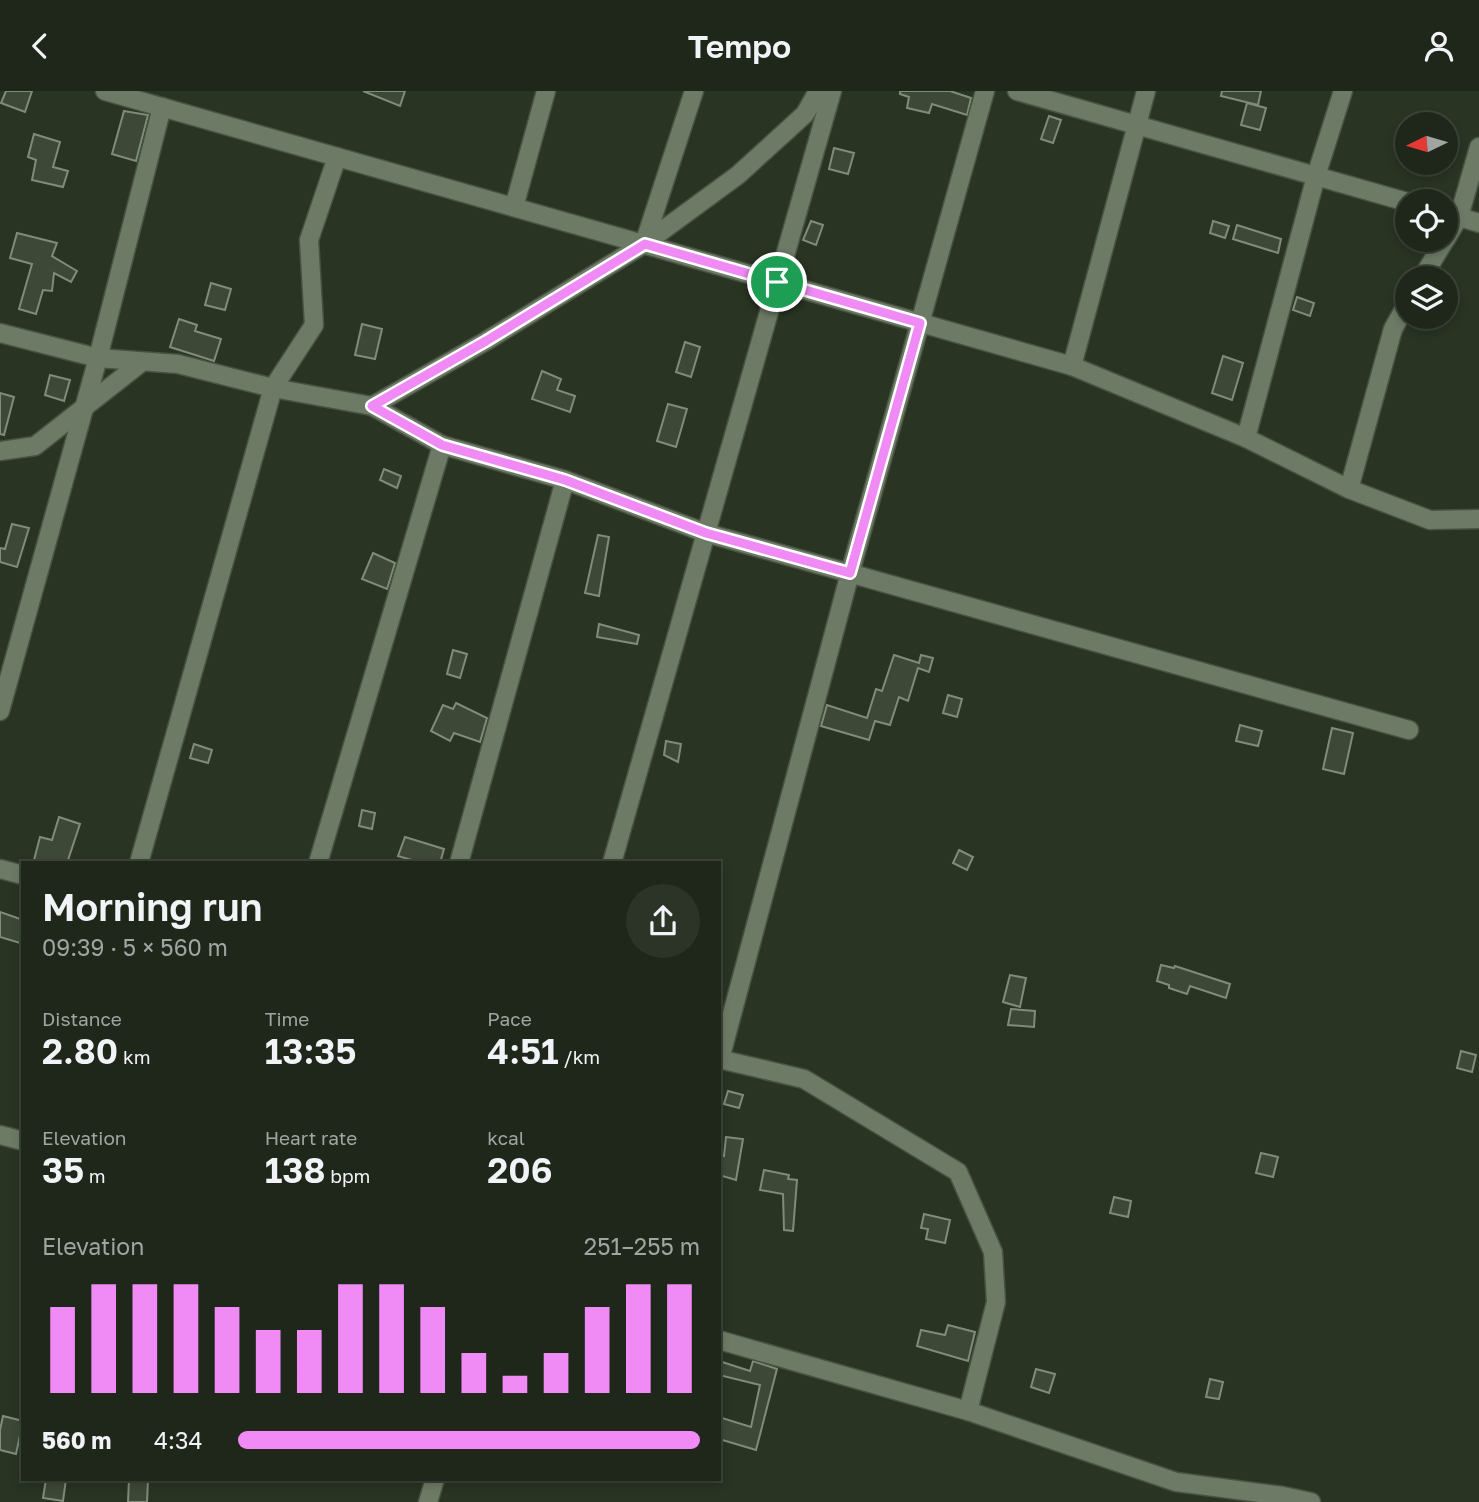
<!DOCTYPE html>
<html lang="en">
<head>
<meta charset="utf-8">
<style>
  :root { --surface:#1f271a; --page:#2c3327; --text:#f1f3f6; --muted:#a1a5a2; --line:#3c4439; --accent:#f08bf5 }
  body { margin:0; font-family:"Golos Text",sans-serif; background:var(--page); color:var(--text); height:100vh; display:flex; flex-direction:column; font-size:26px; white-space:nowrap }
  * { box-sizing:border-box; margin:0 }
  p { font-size:23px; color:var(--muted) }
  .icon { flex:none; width:38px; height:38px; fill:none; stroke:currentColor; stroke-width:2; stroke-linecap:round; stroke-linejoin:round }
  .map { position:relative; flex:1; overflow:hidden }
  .side { position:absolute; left:21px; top:770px; width:700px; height:620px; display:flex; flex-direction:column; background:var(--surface); border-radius:0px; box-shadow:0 4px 10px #0003,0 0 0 2px var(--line) }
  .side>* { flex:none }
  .needle { width:46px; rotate:265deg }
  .buttons { position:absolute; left:1395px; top:21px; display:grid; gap:14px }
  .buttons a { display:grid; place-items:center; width:63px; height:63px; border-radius:50%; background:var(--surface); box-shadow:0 4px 10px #0003,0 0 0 2px var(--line); font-size:35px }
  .pin { position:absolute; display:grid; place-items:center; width:60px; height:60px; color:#fff; margin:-30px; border:4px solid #fff; border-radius:50%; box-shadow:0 2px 7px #0007 }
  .round { display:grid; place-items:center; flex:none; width:74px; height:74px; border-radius:37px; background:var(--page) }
  .headline { display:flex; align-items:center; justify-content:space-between; height:119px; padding:0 21px }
  h1 { font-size:38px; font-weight:600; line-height:52px }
  .stats { display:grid; grid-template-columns:repeat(3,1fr); gap:10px; height:119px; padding:7px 21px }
  .stats div { display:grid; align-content:center }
  .stats b { font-size:35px; font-weight:600 }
  .stats small { font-size:19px; font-weight:400 }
  .stats p { font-size:19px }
  .chart { height:196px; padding:14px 21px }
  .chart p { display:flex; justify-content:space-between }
  .chart svg { width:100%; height:126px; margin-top:7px; stroke:var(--accent); stroke-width:6 }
  ul { padding:0 21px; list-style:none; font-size:23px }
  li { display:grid; grid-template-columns:112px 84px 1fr; align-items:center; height:52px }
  li i { height:18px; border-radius:9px; background:var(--accent) }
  header { display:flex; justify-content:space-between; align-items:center; height:91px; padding:0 21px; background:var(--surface); font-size:32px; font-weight:600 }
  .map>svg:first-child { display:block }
  .building { fill:#3d4936; stroke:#7f8d78; stroke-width:2 }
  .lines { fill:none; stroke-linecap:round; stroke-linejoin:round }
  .minor-casing { stroke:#485242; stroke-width:21 }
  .minor { stroke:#6d7b66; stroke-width:18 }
  .route-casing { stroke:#fff; stroke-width:14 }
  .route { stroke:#f08bf5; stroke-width:9 }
</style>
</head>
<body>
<header><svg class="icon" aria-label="back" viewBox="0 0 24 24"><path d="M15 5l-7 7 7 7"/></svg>Tempo<svg class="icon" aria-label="person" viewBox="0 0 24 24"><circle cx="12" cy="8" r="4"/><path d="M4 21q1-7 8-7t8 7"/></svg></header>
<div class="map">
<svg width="1479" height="1411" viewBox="0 0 1479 1411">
  <rect width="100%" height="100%" fill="#293423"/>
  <g class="building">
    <polygon points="6,0 32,0 25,21 1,12"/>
    <polygon points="363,0 405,0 400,15"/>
    <polygon points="900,0 950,0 971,7 967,24 932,13 929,22 907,17 909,6 900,3"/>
    <polygon points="1222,0 1261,0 1258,14 1221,5"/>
    <polygon points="1247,12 1266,17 1260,39 1241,34"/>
    <polygon points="124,20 148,24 136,70 112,63"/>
    <polygon points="1049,25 1061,29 1053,52 1041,48"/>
    <polygon points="34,43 60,51 53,76 68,80 63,96 32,89 36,69 28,66"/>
    <polygon points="834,57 854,62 848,83 829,78"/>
    <polygon points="811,130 823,134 816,154 803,149"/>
    <polygon points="1213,130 1229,135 1225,147 1210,142"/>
    <polygon points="1237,134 1281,148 1278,162 1233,148"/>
    <polygon points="17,142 57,152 52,165 77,180 71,191 54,182 52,200 43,199 36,223 19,218 32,173 10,167"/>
    <polygon points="211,192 231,198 225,219 205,214"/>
    <polygon points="1297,206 1314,212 1310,225 1293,219"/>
    <polygon points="179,228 197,234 195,240 221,248 214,270 170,256"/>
    <polygon points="362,233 382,238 375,268 355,264"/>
    <polygon points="685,251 700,256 691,286 676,281"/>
    <polygon points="1223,265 1243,272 1232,309 1212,302"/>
    <polygon points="542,280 561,288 557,299 575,305 570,321 532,308"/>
    <polygon points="50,284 70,289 64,310 45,304"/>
    <polygon points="0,302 14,306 4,344 0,343"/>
    <polygon points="668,313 687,318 676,356 657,350"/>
    <polygon points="384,378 401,385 397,397 380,389"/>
    <polygon points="12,433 29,437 17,476 0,471 0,457 5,458"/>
    <polygon points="598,444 609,446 599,505 585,502"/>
    <polygon points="373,462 395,472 387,498 362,488"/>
    <polygon points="599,533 639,544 637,553 597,546"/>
    <polygon points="453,559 467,563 460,587 447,583"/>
    <polygon points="894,564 919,572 921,564 933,567 929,581 918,577 908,610 899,606 890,634 875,630 869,649 821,635 827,614 867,627 876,598 882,600"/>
    <polygon points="948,604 962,608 957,626 943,622"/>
    <polygon points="456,612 487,627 480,651 454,642 450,650 431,640 443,614 453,618"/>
    <polygon points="1240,634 1262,640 1258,655 1236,650"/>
    <polygon points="1332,637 1353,642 1344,683 1323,678"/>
    <polygon points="666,650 681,653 678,671 664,664"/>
    <polygon points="194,653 212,659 208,672 190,667"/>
    <polygon points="362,719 375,722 372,738 359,735"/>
    <polygon points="59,726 80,733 67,772 45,772 34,769 40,746 52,749"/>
    <polygon points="405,746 444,758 440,772 422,772 398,765"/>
    <polygon points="959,759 973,766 967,779 953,772"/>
    <polygon points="0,821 23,829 20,852 0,846"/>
    <polygon points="1161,874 1174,877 1175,875 1230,893 1226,907 1190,895 1187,903 1169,897 1169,894 1157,890"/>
    <polygon points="1010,884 1026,887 1020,916 1003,911"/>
    <polygon points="1011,918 1035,920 1034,936 1008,934"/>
    <polygon points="1461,960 1476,964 1472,981 1457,977"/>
    <polygon points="728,1000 743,1004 739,1017 724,1013"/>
    <polygon points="726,1046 743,1048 736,1089 719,1084 719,1064 724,1065"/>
    <polygon points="1261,1062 1278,1066 1273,1086 1256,1082"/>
    <polygon points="764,1079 789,1084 788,1088 797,1089 793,1140 784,1139 783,1103 760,1099"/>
    <polygon points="1114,1106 1131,1110 1128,1126 1110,1122"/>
    <polygon points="924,1123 950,1129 945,1152 926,1148 928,1138 921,1137"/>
    <polygon points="948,1234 975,1241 968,1270 917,1255 921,1239 945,1244"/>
    <polygon points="719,1270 750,1280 753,1270 777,1278 756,1359 719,1348 719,1326 751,1336 760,1294 719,1284"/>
    <polygon points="1036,1278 1055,1283 1049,1302 1031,1296"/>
    <polygon points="1210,1288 1223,1291 1219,1308 1206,1306"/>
    <polygon points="3,1325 23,1330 16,1363 0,1359 0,1339"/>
    <polygon points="46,1388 66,1388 63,1410 43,1407"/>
    <polygon points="129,1388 148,1388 147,1411 128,1411"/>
  </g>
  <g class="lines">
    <g class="minor-casing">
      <g id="minor">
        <polyline points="105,0 1072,275 1246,347 1349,398 1430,429 1479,428"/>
        <polyline points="1017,0 1407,111"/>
        <polyline points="514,116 546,0"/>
        <polyline points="1446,122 1479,132"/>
        <polyline points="1446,148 1459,126 1479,56"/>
        <polyline points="644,153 694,0"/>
        <polyline points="1422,187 1445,149"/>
        <polyline points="0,242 98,267 178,273 273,297 372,315 442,354 565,389 706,442 1409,639"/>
        <polyline points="1072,275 1146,0"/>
        <polyline points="372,315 486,250 644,153 738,84 805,23 818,0"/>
        <polyline points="1246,347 1316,85 1343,0"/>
        <polyline points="0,360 35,355 142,271"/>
        <polyline points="1349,398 1393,238 1407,213"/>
        <polyline points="0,620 98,267 162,16"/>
        <polyline points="139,772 273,297 314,234 309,149 337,66"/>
        <polyline points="318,772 442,354"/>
        <polyline points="459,772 565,389"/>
        <polyline points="612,772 832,0"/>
        <polyline points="0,778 23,784"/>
        <polyline points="719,968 804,988 958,1081 993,1161 996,1211 968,1320 1176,1391 1283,1405 1311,1411"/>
        <polyline points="720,968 850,482 985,0"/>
        <polyline points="0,1044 23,1050"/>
        <polyline points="719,1249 968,1320"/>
        <polyline points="428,1411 435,1388"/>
      </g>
    </g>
    <use href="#minor" class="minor"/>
  </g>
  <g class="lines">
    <g class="route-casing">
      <polygon id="route" points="645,153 920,232 850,482 706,442 565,389 442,354 372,315 486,250"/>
    </g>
    <use href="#route" class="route"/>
  </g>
</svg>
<div class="buttons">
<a><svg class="needle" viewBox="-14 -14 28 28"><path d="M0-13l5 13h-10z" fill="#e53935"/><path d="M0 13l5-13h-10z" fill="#a1a5a2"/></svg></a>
<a><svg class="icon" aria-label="locate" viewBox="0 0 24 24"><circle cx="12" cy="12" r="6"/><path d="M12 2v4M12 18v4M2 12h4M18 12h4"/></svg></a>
<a><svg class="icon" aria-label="layers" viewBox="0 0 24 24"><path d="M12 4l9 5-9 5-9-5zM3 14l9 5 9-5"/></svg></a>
</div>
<div class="pin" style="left:777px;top:191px;background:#1e9e55"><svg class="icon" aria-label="arrive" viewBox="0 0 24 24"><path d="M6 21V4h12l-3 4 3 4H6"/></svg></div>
<section class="side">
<div class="headline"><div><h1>Morning run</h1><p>09:39 · 5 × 560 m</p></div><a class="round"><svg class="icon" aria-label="share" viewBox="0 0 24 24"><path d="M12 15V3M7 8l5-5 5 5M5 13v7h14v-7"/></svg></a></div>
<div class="stats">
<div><p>Distance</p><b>2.80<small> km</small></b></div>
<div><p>Time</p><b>13:35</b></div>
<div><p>Pace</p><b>4:51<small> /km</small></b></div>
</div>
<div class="stats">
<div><p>Elevation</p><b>35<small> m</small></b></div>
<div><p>Heart rate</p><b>138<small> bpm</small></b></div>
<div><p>kcal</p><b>206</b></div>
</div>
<div class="chart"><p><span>Elevation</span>251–255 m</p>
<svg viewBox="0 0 160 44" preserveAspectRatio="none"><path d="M5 44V14M15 44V6M25 44V6M35 44V6M45 44V14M55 44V22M65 44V22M75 44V6M85 44V6M95 44V14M105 44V30M115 44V38M125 44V30M135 44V14M145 44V6M155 44V6"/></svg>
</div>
<ul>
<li><b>560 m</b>4:34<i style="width:100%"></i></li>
</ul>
</section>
</div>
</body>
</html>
